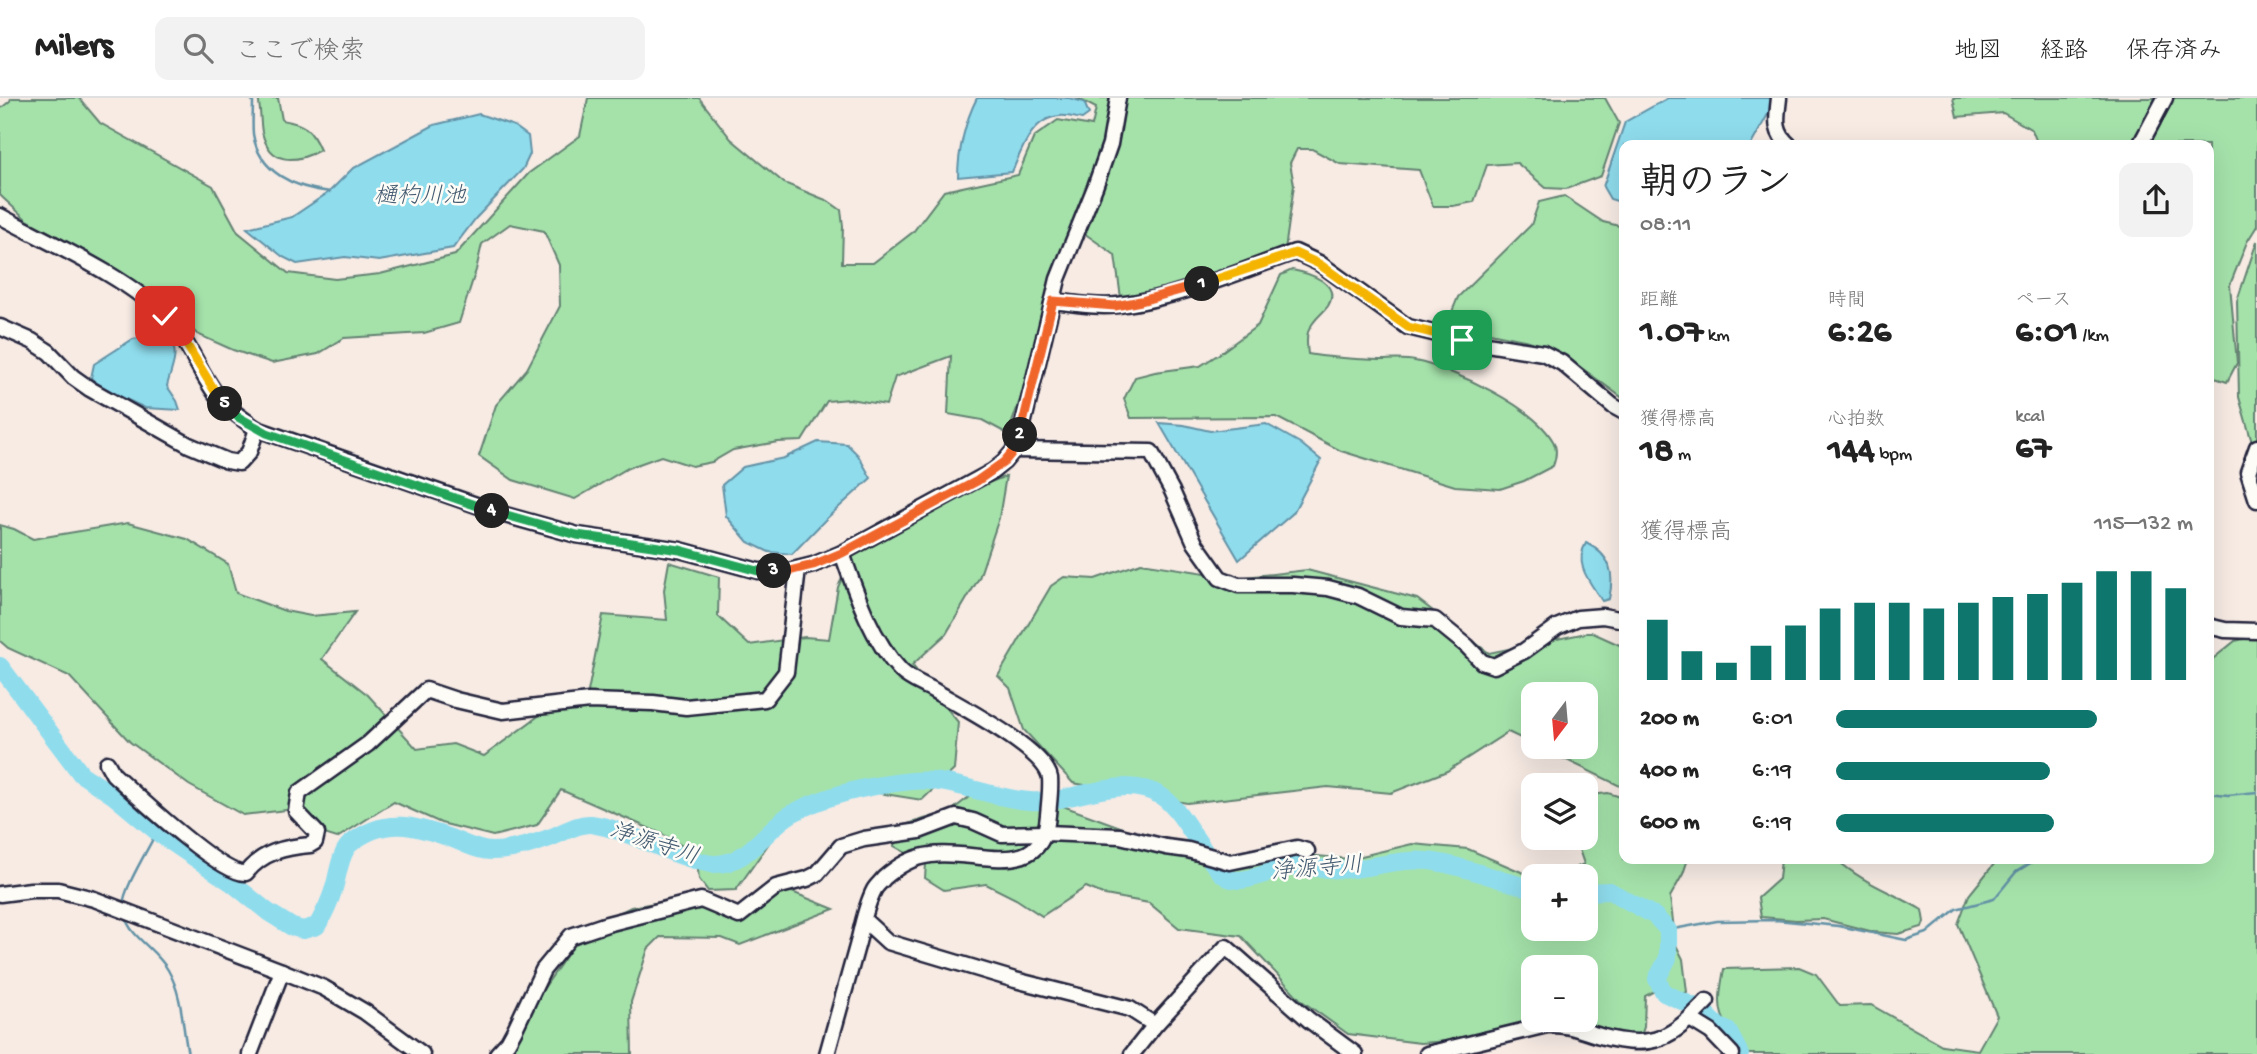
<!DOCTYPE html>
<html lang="ja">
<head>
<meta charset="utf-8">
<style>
  :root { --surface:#fff; --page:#f2f2f2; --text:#222; --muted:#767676; --line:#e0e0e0; --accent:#0f766e }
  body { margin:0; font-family:"Gochi Hand","Klee One",sans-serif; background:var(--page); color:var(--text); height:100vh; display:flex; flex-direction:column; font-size:26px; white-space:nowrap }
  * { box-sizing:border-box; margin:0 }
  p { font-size:23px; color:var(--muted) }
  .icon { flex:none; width:38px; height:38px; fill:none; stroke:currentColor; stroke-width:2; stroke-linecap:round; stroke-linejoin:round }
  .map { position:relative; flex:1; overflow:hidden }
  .side { position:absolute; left:1619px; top:42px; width:595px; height:724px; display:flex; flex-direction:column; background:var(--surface); border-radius:14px; box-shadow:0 7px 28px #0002 }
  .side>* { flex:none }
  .needle { width:46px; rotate:196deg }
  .controls { position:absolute; left:1521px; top:584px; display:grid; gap:14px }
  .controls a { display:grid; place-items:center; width:77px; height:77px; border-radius:14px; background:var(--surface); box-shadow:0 7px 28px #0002; font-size:35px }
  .pin { position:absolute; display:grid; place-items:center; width:60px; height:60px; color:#fff; margin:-30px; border-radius:14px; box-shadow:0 4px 10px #0006 }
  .km { position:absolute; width:35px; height:35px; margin:-18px; border-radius:50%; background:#222; color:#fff; font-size:19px; line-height:35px; text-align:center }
  .round { display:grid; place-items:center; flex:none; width:74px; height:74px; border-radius:14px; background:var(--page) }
  .headline { display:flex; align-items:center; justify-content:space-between; height:119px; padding:0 21px }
  h1 { font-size:38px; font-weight:800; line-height:52px }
  .figures { display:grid; grid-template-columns:repeat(3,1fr); gap:10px; height:119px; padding:7px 21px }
  .figures div { display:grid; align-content:center }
  .figures b { font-size:35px; font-weight:800 }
  .figures small { font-size:19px; font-weight:400 }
  .figures p { font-size:19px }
  .chart { height:196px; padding:14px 21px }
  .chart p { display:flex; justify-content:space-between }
  .chart svg { width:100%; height:126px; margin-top:7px; stroke:var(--accent); stroke-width:6 }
  ul { padding:0 21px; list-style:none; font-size:23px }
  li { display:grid; grid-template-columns:112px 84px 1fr; align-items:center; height:52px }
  li i { height:18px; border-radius:9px; background:var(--accent) }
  header { display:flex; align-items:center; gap:42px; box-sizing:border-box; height:98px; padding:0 35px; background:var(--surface); border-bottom:2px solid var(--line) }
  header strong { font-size:33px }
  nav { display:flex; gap:38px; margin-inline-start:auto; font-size:24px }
  .search { width:490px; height:63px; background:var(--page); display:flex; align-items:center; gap:18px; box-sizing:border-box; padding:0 24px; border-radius:14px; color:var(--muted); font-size:26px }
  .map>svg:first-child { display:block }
  .green { fill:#a5e2aa; stroke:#648272; stroke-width:2; fill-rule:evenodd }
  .water { fill:#8fdced; stroke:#6392a6; stroke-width:2 }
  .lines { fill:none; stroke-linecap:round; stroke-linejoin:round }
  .stream { stroke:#6392a6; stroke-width:2.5 }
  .river { stroke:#8fdced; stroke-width:18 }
  .minor-casing { stroke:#22223b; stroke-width:19 }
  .minor { stroke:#fdfcf7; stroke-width:14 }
  .split-1-casing { stroke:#fff; stroke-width:14 }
  .split-2-casing { stroke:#fff; stroke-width:14 }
  .split-3-casing { stroke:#fff; stroke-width:14 }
  .split-4-casing { stroke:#fff; stroke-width:14 }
  .split-5-casing { stroke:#fff; stroke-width:14 }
  .split-6-casing { stroke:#fff; stroke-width:14 }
  .split-1 { stroke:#f5b400; stroke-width:9 }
  .split-2 { stroke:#f0652b; stroke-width:9 }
  .split-3 { stroke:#f0652b; stroke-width:9 }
  .split-4 { stroke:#22a559; stroke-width:9 }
  .split-5 { stroke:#22a559; stroke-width:9 }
  .split-6 { stroke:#f5b400; stroke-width:9 }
  .labels { text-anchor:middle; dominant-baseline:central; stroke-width:5; stroke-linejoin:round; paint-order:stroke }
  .water-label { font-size:23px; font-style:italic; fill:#435a70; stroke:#fdfcf7 }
</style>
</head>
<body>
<header>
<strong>Milers</strong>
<div class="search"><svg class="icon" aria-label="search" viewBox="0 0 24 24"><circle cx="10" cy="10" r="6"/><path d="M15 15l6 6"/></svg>ここで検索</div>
<nav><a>地図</a><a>経路</a><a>保存済み</a></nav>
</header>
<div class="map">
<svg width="2257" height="956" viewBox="0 0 2257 956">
  <rect width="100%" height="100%" fill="#f7ebe4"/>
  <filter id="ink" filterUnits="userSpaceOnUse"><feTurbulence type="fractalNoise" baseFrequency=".0143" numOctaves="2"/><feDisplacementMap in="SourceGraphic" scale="14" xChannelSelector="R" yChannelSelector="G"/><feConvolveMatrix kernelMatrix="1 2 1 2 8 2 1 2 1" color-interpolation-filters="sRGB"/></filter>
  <g filter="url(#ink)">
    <g class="green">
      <polygon points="11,0 79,0 100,25 213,88 238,134 288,175 335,181 380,176 455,157 529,75 580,38 588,0 699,0 731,41 784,85 828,103 841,112 843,128 842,165 873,165 913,134 944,93 1018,77 1034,39 1058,22 1092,28 1096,10 1077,0 1605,0 1619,25 1601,78 1566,91 1546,90 1517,65 1487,67 1474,104 1453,108 1433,108 1419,72 1340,66 1312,51 1297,51 1290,65 1294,87 1285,152 1166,189 1121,200 1115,157 1074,128 1038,250 1008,336 982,322 948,316 951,258 895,279 886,307 849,301 827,303 802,343 778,344 733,352 712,364 692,368 661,358 628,370 575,401 513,382 479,358 496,307 527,271 560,208 559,167 544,133 510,126 482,146 476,172 459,225 424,235 344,240 318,256 272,265 233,252 197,236 155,196 100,169 62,141 27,122 3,100 0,97 0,11 10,3"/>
      <path d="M 258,0 L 278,0 L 282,22 C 305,26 311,31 320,52 C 296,65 270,68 262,34 C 260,23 261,11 258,0 Z"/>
      <polygon points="1953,0 2257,0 2257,128 2247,144 2230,187 2237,265 2227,284 2209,278 2208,47 2038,47 2032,32 2003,15 1957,19"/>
      <polygon points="1564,98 1603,124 1624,129 1624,301 1561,255 1529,243 1461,229 1451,216 1458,199 1531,127 1539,104"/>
      <polygon points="2257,143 2257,362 2239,299 2237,203"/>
      <path d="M 1292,172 C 1309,175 1342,185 1328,208 C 1321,218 1314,219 1308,234 C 1306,241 1307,249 1308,256 C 1331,260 1354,261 1378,262 C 1390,262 1403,260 1415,263 C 1454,271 1533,308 1553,343 C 1558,351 1556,360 1553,368 L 1524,383 L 1500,391 L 1455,388 L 1341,353 L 1276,319 L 1131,320 L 1124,301 L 1135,279 L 1155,274 L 1200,268 L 1219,256 L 1258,227 L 1281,177 Z"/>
      <polygon points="1006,378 999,420 979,480 946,536 912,567 958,624 954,672 922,702 841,689 786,721 736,792 708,793 699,781 696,756 662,736 561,692 537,727 493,738 441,725 394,704 337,740 321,735 303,710 243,717 189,687 130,644 69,578 8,550 0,543 0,427 14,431 33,441 128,425 187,441 228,466 236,495 285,513 311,518 355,514 322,561 368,597 417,651 453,646 484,658 544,614 587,599 603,517 667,522 664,492 669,464 719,479 718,518 749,547 805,539 829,541 838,489 855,451 907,417"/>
      <polygon points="1141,465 1237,480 1307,472 1417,501 1489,555 1591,534 1624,549 1624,690 1540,649 1586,649 1586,597 1533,597 1533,646 1508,634 1447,673 1391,695 1328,689 1187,705 1073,685 1024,632 1010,590 998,578 1051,488 1064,479 1095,481"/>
      <path d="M 2257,538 L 2257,956 L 1748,956 C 1743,943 1736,938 1728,928 C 1715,912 1721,889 1724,871 L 1799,869 L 1816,876 L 1840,908 L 1871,907 L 1942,947 L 1978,952 L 1997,918 L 1958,826 L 1969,797 L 1998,761 L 2208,761 L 2209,564 L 2235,543 Z"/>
      <path d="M 1608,695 L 1624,700 L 1624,761 L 1688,761 L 1683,776 L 1670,799 L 1676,847 L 1683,861 L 1687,894 L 1681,897 L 1664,888 L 1645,898 L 1644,929 L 1639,943 L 1577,932 L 1521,938 L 1420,945 L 1348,936 L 1302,903 L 1241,838 L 1179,830 L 1149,805 L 1105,797 L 1086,789 L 1042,818 L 1016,801 L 986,786 L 944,792 L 925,780 L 926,766 L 894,748 L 897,729 L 951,713 L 969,699 L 1030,696 L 1167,746 L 1232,755 L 1272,750 L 1306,757 L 1349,761 L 1412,746 L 1468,751 L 1533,779 L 1533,831 L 1586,831 L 1586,779 L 1556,779 L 1584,766 L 1575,740 L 1586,740 L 1586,702 L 1591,697 ZM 1533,870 L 1586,870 L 1586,922 L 1533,922 Z"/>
      <path d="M 1781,761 L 1836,761 C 1863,785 1892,794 1922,812 L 1924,824 L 1922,829 L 1898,836 L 1874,834 L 1823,821 L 1796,822 L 1761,819 L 1758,800 L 1779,781 Z"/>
      <polygon points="787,792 834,811 740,847 722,840 660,839 648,851 631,904 632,956 504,956 528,913 585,831 631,809 679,801 731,816"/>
    </g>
    <g class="water">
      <path d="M 977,0 L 1069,0 L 1084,4 L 1089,16 L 1082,21 C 1076,20 1067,17 1060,18 C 1031,20 1022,52 1012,74 L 958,79 C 958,54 965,23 977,0 Z"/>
      <polygon points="1668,0 1773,0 1772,9 1751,47 1624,47 1624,103 1620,104 1610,101 1603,89 1625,24"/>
      <polygon points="479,16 514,28 528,38 530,56 523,71 476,120 453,150 379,163 345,159 297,166 283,159 247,130 292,119 329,94 352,71 434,27"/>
      <path d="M 150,238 C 187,240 173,264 167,288 L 177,303 L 180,312 L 145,310 L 102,290 L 91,280 L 94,266 L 133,241 Z"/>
      <polygon points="1159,325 1184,327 1210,333 1266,326 1300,345 1321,362 1293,415 1239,462"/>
      <polygon points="818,344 847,346 858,357 871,380 826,421 792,456 769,454 748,444 726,418 722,387 743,369 784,360"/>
      <path d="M 1586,445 C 1611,457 1615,475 1609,501 L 1602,503 C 1591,485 1573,467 1586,445 Z"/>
    </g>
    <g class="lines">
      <g class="stream">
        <path d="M 249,0 L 253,3 C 253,13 252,25 253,36 C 259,75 295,90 330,94"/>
        <polyline points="2208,695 2228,697 2257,694"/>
        <path d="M 123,808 C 123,791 149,750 157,733"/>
        <path d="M 125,818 C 130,839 156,851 168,872 C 183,898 182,928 188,956"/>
        <polyline points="1668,832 1717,823 1776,822 1839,828 1906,842 1927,835 1956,811 1994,801 2016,774 2037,761"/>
      </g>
      <g class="river">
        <path d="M 0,568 L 81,676 L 114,698 L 161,737 L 232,785 L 268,814 L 292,829 L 303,832 L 317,828 C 324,816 330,803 334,790 C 338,777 340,755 350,746 C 384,718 415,727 453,741 C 465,746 479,753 492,753 C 511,753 534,746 552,739 C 564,734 578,725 591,726 C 625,731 655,750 688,760 C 696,762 706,766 714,766 C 749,767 766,729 793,715 C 828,696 872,687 912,683 C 952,678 1004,707 1047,703 C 1084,699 1126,677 1161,698 C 1185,712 1212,777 1231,781 C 1247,786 1272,771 1290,769 C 1311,768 1332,773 1352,771 C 1382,768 1409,758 1441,765 C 1472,771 1502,783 1533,791"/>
        <polyline points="1586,794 1610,793 1655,818 1668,832 1668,860 1657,881 1664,895 1702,912 1718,928 1728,933 1740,956"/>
      </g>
      <g class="minor-casing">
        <g id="minor">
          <path d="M 1779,0 C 1777,20 1773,33 1789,47"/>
          <polyline points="2140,47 2165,0"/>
          <path d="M 0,118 C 51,146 126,178 166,219 C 189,242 199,275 219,300 C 230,313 244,322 257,331 L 505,417 L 577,437 L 680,452 L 758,473 L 789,473 L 813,467 L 842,455 L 993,373 L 1004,364 L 1014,352 L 1021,335 L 1058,181 L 1095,89 L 1110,46 L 1118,0"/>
          <path d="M 1053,203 C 1074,205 1097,210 1118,207 C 1179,200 1238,174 1295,154 L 1319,165 L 1408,229 L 1462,242 L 1543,255 L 1562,265 L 1613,308 L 1624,314"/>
          <polyline points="0,229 32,243 49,254 73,279 90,291 189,347 227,363 239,365 249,354 257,331"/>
          <polyline points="2257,349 2248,374 2257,402"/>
          <polyline points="1014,352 1151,354 1172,393 1195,445 1220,480 1238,487 1293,487 1328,490 1358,498 1401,519 1435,522 1467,548 1482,564 1494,568 1524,553 1557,529 1578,520 1603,518 1624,522"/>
          <polyline points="2208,528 2225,532 2257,533"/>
          <path d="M 107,665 L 113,676 C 134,695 222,778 246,775 C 262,754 285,749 310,747 L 315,744 L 317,735 L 296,713 L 299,695 L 368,646 L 426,592 L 456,602 L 503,613 L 589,603 L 653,605 L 686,609 L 765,601 L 786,574 L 798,471"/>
          <polyline points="0,796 31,792 58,792 94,801 282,873 324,890 365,914 422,956"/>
          <polyline points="864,822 888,844 1015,882 1130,911 1155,927"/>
          <polyline points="1690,921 1711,934 1732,956"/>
          <polyline points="250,956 282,873"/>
          <polyline points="497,956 508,944 514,933 543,872 571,838 607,826 701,802 739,818 776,789 807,781 817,776 841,748 864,741 919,733 956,719 973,723 1002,736 1046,735 1120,738 1166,749 1188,752 1230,764 1297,750 1307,753"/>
          <path d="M 827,956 C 837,920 847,884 857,848 C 862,830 865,809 874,792 C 876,788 881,784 884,780 C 898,768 912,759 931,757 C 973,750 1043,786 1048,717 C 1049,705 1051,691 1050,680 C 1045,651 958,607 933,592 C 922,586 909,581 901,573 C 871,541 856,495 842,455"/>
          <polyline points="1132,956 1155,927 1226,849 1309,922 1355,956"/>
          <path d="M 1427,956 L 1547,927 C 1569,926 1580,932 1600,938 C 1653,953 1672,940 1707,903"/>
        </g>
      </g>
      <use href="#minor" class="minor"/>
    </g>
  </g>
  <g class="lines" filter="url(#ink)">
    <g class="split-1-casing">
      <polyline id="split-1" points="1202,186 1295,155 1319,166 1408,229 1462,242"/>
    </g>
    <g class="split-2-casing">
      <polyline id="split-2" points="1020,337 1053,203 1115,208 1141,203 1202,186"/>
    </g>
    <g class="split-3-casing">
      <polyline id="split-3" points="774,473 789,473 813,467 842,455 977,383 1004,364 1014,352 1020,337"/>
    </g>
    <g class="split-4-casing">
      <polyline id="split-4" points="492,413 577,437 680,452 758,473 774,473"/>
    </g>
    <g class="split-5-casing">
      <polyline id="split-5" points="225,306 238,319 267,335 492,413"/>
    </g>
    <g class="split-6-casing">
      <polyline id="split-6" points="165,218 179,234 219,300 225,306"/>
    </g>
    <use href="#split-1" class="split-1"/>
    <use href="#split-2" class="split-2"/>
    <use href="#split-3" class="split-3"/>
    <use href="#split-4" class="split-4"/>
    <use href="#split-5" class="split-5"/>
    <use href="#split-6" class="split-6"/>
  </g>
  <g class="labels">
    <g class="water-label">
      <text x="420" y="99">樋杓川池</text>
      <text transform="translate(654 747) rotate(18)">浄源寺川</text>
      <text transform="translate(1317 772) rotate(-5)">浄源寺川</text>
    </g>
  </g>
</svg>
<div class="controls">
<a><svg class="needle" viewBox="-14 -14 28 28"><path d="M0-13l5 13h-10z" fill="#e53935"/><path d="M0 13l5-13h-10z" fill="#767676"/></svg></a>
<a><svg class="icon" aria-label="layers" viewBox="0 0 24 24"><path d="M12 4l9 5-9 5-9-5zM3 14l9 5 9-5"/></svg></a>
<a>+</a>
<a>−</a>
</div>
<div class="pin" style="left:1462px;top:242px;background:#1e9e55"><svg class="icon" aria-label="arrive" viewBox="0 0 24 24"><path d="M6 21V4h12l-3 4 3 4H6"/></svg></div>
<div class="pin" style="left:165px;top:218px;background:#d93025"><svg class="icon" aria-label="check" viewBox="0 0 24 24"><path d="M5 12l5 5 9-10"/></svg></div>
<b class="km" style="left:1202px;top:186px">1</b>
<b class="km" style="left:1020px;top:337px">2</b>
<b class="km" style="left:774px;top:473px">3</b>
<b class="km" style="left:492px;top:413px">4</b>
<b class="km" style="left:225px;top:306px">5</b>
<section class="side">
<div class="headline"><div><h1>朝のラン</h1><p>08:11</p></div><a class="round"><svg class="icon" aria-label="share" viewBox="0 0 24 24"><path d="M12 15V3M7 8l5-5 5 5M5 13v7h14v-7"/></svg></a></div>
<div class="figures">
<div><p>距離</p><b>1.07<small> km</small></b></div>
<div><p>時間</p><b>6:26</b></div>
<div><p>ペース</p><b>6:01<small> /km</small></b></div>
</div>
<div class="figures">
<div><p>獲得標高</p><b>18<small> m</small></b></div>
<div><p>心拍数</p><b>144<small> bpm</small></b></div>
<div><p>kcal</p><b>67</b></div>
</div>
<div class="chart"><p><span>獲得標高</span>115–132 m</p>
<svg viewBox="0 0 160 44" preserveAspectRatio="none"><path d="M5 44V23M15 44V34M25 44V38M35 44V32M45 44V25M55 44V19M65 44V17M75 44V17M85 44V19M95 44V17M105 44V15M115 44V14M125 44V10M135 44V6M145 44V6M155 44V12"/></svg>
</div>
<ul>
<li><b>200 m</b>6:01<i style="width:73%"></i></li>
<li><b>400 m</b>6:19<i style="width:60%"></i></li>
<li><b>600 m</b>6:19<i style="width:61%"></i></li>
</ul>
</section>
</div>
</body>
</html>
